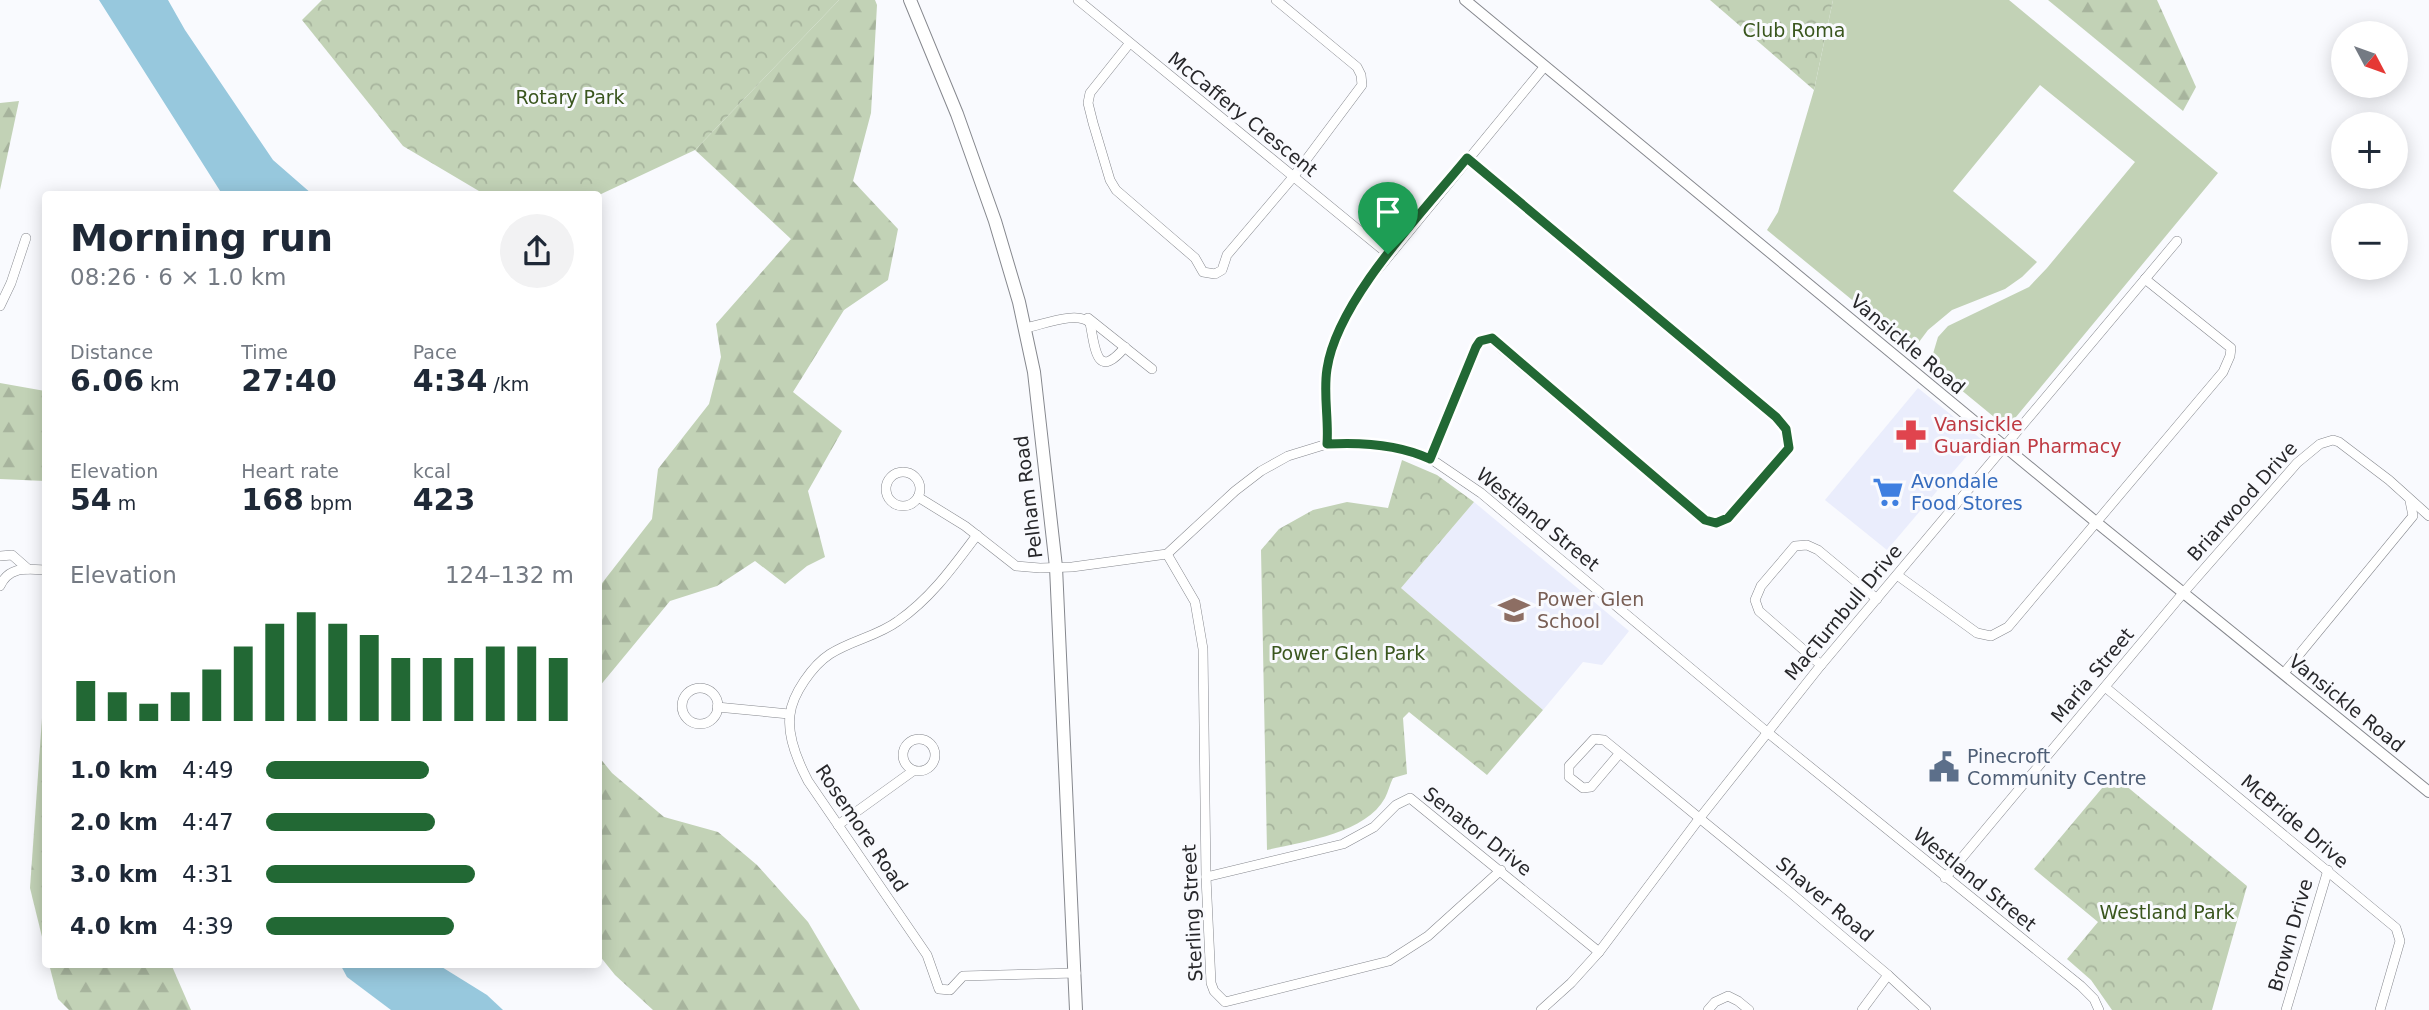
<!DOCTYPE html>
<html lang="en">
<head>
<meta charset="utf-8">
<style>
  :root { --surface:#fff; --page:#f2f2f3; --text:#1f2937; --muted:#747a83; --accent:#226834 }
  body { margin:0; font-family:"DejaVu Sans",sans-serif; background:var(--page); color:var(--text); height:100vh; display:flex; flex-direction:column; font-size:26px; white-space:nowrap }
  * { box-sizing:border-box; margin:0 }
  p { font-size:23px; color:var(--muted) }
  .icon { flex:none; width:38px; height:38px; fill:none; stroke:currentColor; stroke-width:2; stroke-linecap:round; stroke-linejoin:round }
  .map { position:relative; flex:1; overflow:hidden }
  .sheet { position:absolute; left:42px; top:191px; width:560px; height:777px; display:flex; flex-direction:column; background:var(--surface); border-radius:7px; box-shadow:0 4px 18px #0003 }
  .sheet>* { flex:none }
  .needle { width:46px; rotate:131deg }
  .buttons { position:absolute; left:2331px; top:21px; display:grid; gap:14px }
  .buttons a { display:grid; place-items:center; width:77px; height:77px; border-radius:50%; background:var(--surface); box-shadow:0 4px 18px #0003; font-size:35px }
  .pin { position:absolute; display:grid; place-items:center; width:60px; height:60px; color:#fff; margin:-72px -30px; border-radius:50% 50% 50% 0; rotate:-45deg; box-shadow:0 0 7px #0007 }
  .pin .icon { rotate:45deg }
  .round { display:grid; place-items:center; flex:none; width:74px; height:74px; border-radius:37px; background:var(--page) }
  .summary { display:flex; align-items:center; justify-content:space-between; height:119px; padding:0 28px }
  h1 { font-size:38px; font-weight:700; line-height:52px }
  .figures { display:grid; grid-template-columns:repeat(3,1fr); gap:10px; height:119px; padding:7px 28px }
  .figures div { display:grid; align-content:center }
  .figures b { font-size:30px; font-weight:700 }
  .figures small { font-size:19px; font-weight:400 }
  .figures p { font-size:19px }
  .chart { height:196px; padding:14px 28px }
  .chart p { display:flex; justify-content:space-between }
  .chart svg { width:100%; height:126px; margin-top:7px; stroke:var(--accent); stroke-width:6 }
  ul { padding:0 28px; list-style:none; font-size:23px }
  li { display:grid; grid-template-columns:112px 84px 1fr; align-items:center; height:52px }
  li i { height:18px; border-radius:9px; background:var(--accent) }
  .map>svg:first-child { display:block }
  .built { fill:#eaedfc }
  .grass { fill:#c2d2b6 }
  .forest { fill:url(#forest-firs) }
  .park { fill:url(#park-crowns) }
  .water { fill:#97c8dd }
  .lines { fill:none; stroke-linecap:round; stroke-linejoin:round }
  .minor-casing { stroke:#86888e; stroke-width:10 }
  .tertiary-casing { stroke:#86888e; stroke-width:12 }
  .secondary-casing { stroke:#86888e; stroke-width:14 }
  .minor { stroke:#fff; stroke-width:9 }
  .tertiary { stroke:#fff; stroke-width:10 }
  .secondary { stroke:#fff; stroke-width:12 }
  .route-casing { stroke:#fff; stroke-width:14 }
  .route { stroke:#226834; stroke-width:9 }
  .labels { text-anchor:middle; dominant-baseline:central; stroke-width:6; stroke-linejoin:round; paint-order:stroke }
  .park-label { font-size:19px; fill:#3a561e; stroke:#f9fafe }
  .street-label { font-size:19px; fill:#27272a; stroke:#f9fafe }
  .health-label { font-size:19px; fill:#be3a42; stroke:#f9fafe; text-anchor:start }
  .shop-label { font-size:19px; fill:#366cbe; stroke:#f9fafe; text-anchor:start }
  .education-label { font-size:19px; fill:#785e54; stroke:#f9fafe; text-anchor:start }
  .service-label { font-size:19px; fill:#4e5e75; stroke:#f9fafe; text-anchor:start }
</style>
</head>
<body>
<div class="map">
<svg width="2429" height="1010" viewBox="0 0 2429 1010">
  <defs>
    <pattern id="forest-firs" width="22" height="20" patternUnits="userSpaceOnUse" patternTransform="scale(1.75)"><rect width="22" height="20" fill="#c2d2b6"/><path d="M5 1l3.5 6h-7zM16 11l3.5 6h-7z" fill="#a7b49d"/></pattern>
    <pattern id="park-crowns" width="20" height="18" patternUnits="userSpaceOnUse" patternTransform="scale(1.75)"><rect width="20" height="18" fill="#c2d2b6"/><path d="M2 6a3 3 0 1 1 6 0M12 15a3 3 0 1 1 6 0" fill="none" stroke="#a7b49d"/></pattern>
  </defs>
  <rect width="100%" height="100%" fill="#f9fafe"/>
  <g class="built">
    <polygon points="1918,388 1981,439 1887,550 1825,500"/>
    <polygon points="1474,502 1629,631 1602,665 1583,662 1543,710 1401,588"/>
  </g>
  <polygon class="grass" points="1833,0 2009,0 2218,173 2011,423 2005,426 1932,366 1932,357 1938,337 1948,326 2029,287 2047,268 2135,162 2040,85 1953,191 2037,262 2022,277 2005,289 1952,310 1928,330 1913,350 1767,230 1778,212 1814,90"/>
  <g class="forest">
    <polygon points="839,0 875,0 877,5 871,113 853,181 898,229 888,280 844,310 793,392 842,431 808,491 825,557 807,566 785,584 755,561 717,586 670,601 599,687 599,587 652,519 658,469 709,404 721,357 716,324 791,239 695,150"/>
    <polygon points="2048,0 2157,0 2196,87 2183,111"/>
    <polygon points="19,101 0,190 0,103"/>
    <polygon points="0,383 45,391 45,481 0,479"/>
    <polygon points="45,676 45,949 30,888"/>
    <polygon points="599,757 612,773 664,817 718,832 757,865 808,922 860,1010 653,1010 615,975 599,955"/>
    <polygon points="49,964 171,964 191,1010 69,1010 58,999"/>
  </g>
  <g class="park">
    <polygon points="322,0 839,0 695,150 599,195 484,194 403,146 302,20"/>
    <polygon points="1710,0 1833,0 1814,90"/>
    <path d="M 1402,460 L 1437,475 L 1474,502 L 1401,588 L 1543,710 L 1487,775 L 1409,712 L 1403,718 L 1407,774 L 1393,778 C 1390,784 1388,792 1385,798 C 1366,833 1303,842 1267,850 L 1261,550 L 1279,529 L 1313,510 L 1347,502 L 1388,508 Z"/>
    <polygon points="2113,775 2247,886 2212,1010 2112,1010 2091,980 2067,959 2098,922 2034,869"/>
  </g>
  <g class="water">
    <polygon points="99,0 168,0 185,30 273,160 312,194 222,194"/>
    <polygon points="340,964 437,964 487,995 503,1010 391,1010 347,977"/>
  </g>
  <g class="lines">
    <g class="minor-casing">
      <g id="minor">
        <polyline points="1078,0 1388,254"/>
        <polyline points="1129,44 1090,93 1088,103 1093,123 1110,180 1116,190 1195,258 1203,272 1215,274 1222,270 1227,255 1294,176 1362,85 1361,75 1357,67 1276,0"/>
        <polyline points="0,306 11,283 26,238"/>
        <polyline points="1088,318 1152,369"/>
        <path d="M 1025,328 C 1042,325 1078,310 1090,323 C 1095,347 1096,382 1125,347"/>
        <polyline points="1327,444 1327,369 1337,337 1361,290 1545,66"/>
        <polyline points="1431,459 1476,347 1480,342 1488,338 1499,343 1501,348 1705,521 1716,523 1728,518 1789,448 1786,429 1776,417 1467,158"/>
        <circle cx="903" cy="489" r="17"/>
        <polyline points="918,497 965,526 1016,566 1040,568 1072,567 1167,554 1235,491 1261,471 1288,456 1327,444 1384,445 1414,452 1431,459 1481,493 1767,732 2081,986 2094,999 2099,1010"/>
        <path d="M 977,535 C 953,567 931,598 898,621 C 878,636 852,640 830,654 C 813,665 792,694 790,715 C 787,737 798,762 808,781 L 927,955 L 939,989 L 950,990 L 963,976 L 1076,973"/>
        <polyline points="1167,554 1195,602 1203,649 1206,877 1211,983 1214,991 1225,1002 1389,961 1428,936 1501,870"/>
        <polyline points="0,556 12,555 28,569"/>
        <polyline points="1897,575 1977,633 1991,636 2008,627 2223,372 2230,356 2231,348 2145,279"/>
        <path d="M 0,586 C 9,566 26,569 46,570"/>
        <polyline points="1821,665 1759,611 1755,600 1761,586 1795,546 1807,545 1818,550 1877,599"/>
        <polyline points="2284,673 2413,516 2410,501"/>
        <polyline points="2105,687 2396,928 2400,941 2380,1010"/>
        <circle cx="700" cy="706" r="18"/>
        <polyline points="717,707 789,714"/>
        <circle cx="919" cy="755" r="16"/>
        <polyline points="1619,754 1591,787 1583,788 1569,777 1569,766 1594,739 1604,740 1791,893 1888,975 1926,1010"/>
        <polyline points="838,825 913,771"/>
        <polyline points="1206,877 1343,844 1374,827 1396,805 1410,798 1599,952"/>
        <polyline points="1945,878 2184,592 2297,463 2320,444 2333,440 2339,442 2389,480 2429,516"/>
        <polyline points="1541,1010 1571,983 1599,952 1699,819 1821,665 2177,241"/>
        <polyline points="1708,1010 1715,1002 1728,996 1738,1001 1749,1010"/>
        <polyline points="1862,1010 1888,975"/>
        <polyline points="2286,1010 2328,870"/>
      </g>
    </g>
    <g class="tertiary-casing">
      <polyline id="tertiary" points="1465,0 2096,522 2429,792"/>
    </g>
    <g class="secondary-casing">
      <polyline id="secondary" points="910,0 957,114 995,221 1019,302 1034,372 1056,567 1076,1010"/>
    </g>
    <use href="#minor" class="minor"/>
    <use href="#tertiary" class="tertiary"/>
    <use href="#secondary" class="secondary"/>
  </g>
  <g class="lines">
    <g class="route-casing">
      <path id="route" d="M 1467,158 L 1776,417 L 1786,429 L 1789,448 L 1728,518 L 1716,523 L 1705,520 L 1492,338 L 1480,341 L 1476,347 L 1430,459 C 1398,444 1362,442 1327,444 C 1329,419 1323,394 1327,369 C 1337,300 1423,212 1467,158 Z"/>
    </g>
    <use href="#route" class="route"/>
  </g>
  <defs>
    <g id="pharmacy-bare" transform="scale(2.415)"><path d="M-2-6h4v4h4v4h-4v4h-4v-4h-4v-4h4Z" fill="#e0444e" stroke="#f9fafe" stroke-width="2.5" paint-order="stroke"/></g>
    <g id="supermarket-bare" transform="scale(2.415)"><path d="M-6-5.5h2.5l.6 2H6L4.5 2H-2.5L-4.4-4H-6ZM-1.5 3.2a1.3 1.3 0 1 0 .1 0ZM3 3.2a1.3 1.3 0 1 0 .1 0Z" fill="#3f7fe0" stroke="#f9fafe" stroke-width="2.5" paint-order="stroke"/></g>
    <g id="school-bare" transform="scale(2.415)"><path d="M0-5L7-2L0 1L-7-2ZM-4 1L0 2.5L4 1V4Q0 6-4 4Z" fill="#8d6e63" stroke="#f9fafe" stroke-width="2.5" paint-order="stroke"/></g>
    <g id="civic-bare" transform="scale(2.415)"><path d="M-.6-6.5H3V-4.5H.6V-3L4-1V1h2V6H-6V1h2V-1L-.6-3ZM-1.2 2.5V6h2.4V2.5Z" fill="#5c6f8a" stroke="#f9fafe" stroke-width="2.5" paint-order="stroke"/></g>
  </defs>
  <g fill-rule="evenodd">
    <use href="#pharmacy-bare" x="1911" y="435"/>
    <use href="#supermarket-bare" x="1888" y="492"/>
    <use href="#school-bare" x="1514" y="610"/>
    <use href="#civic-bare" x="1944" y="767"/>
  </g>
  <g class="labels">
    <g class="park-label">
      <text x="1794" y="30">Club Roma</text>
      <text x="570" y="97">Rotary Park</text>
      <text x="1348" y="653">Power Glen Park</text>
      <text x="2167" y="912">Westland Park</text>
    </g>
    <g class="street-label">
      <text transform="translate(1243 114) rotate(39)">McCaffery Crescent</text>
      <text transform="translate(1908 344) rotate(40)">Vansickle Road</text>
      <text transform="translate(1028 497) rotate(-97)">Pelham Road</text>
      <text transform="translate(2242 501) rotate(-48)">Briarwood Drive</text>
      <text transform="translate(1538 519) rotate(39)">Westland Street</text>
      <text transform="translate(1843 612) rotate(-50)">MacTurnbull Drive</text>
      <text transform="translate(2092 675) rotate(-50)">Maria Street</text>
      <text transform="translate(2347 703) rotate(39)">Vansickle Road</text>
      <text transform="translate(2295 821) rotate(40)">McBride Drive</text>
      <text transform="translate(862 828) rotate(56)">Rosemore Road</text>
      <text transform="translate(1478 831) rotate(38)">Senator Drive</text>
      <text transform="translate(1975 879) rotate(39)">Westland Street</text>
      <text transform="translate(1825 899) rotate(40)">Shaver Road</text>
      <text transform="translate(1192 913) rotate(-93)">Sterling Street</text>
      <text transform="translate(2290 935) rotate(-74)">Brown Drive</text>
    </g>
    <g class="health-label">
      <text x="1934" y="424">Vansickle<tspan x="1934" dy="22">Guardian Pharmacy</tspan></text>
    </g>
    <g class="shop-label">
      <text x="1911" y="481">Avondale<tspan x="1911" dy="22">Food Stores</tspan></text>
    </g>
    <g class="education-label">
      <text x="1537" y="599">Power Glen<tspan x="1537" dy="22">School</tspan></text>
    </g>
    <g class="service-label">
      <text x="1967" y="756">Pinecroft<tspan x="1967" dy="22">Community Centre</tspan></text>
    </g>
  </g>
</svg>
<div class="buttons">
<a><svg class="needle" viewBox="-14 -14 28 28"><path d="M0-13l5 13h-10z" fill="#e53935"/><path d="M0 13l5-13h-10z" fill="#747a83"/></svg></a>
<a>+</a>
<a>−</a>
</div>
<div class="pin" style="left:1388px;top:254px;background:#1e9e55"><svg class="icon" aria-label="arrive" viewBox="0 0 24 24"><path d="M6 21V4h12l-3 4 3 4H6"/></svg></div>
<section class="sheet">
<div class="summary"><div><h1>Morning run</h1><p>08:26 · 6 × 1.0 km</p></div><a class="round"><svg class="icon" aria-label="share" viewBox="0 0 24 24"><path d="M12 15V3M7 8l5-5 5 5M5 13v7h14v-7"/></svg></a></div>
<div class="figures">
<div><p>Distance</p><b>6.06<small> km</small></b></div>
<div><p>Time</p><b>27:40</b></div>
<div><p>Pace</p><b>4:34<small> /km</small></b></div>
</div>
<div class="figures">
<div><p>Elevation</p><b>54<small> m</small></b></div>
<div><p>Heart rate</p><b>168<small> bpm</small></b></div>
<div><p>kcal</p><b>423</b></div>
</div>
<div class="chart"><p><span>Elevation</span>124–132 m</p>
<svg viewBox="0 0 160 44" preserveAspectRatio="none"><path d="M5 44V30M15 44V34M25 44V38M35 44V34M45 44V26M55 44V18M65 44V10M75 44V6M85 44V10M95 44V14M105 44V22M115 44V22M125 44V22M135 44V18M145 44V18M155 44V22"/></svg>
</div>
<ul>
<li><b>1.0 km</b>4:49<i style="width:53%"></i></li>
<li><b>2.0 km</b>4:47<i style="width:55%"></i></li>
<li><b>3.0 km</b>4:31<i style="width:68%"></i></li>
<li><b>4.0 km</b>4:39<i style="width:61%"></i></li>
</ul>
</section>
</div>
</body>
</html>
